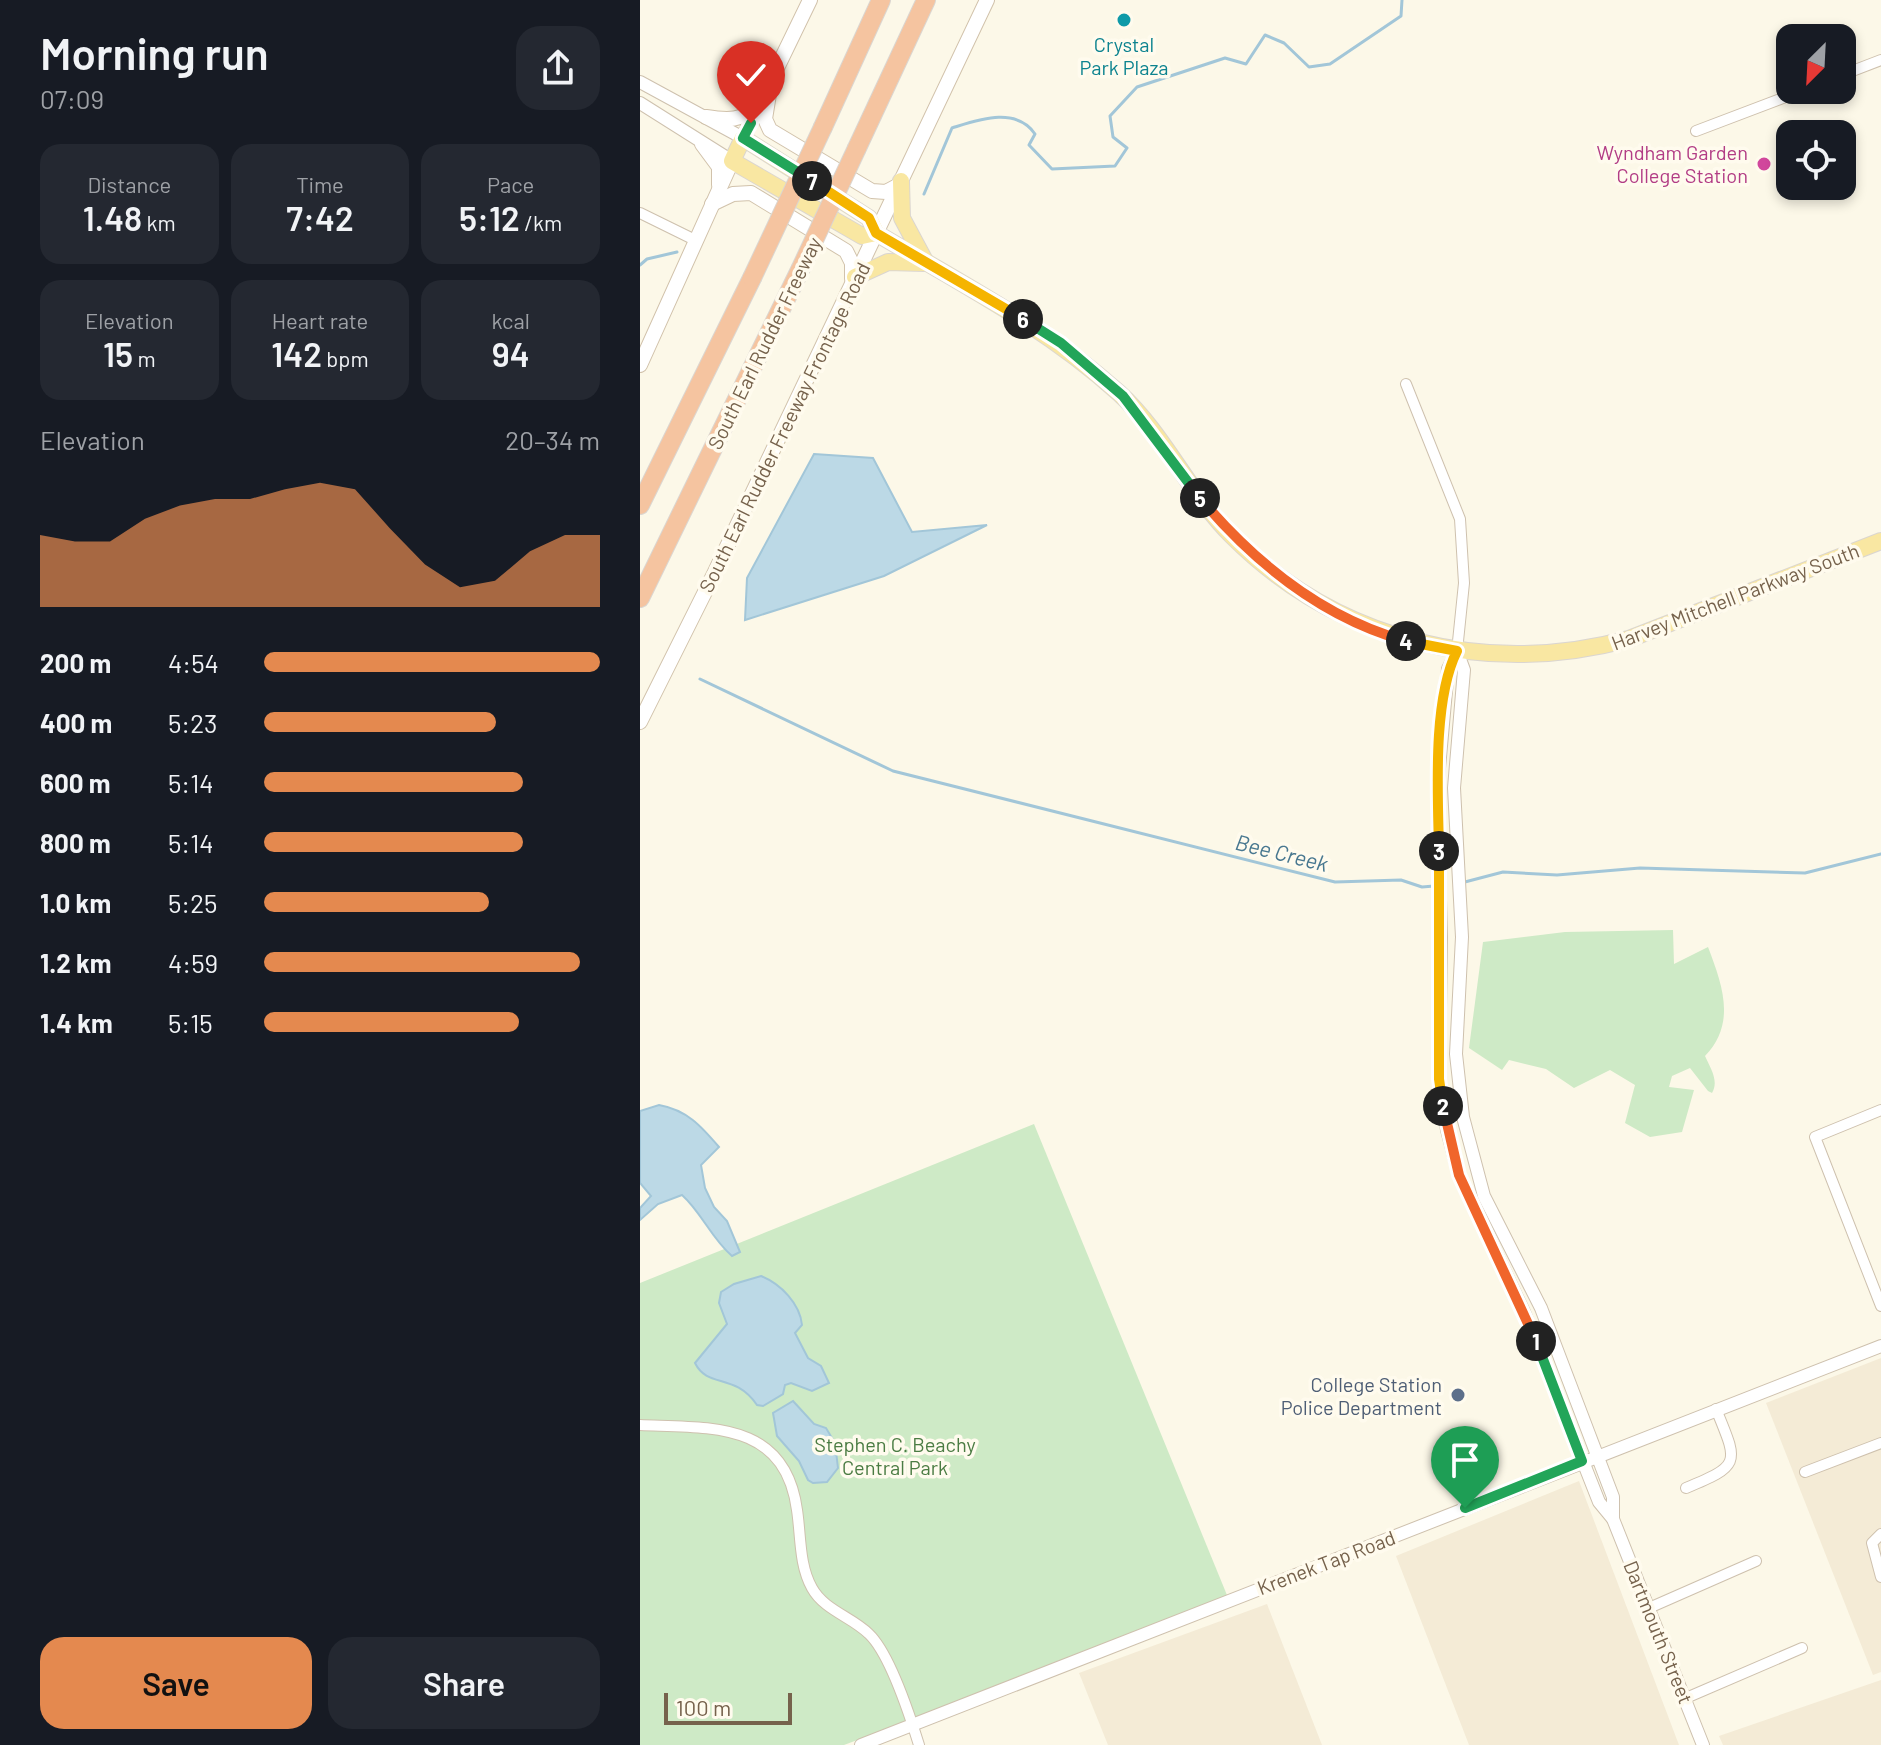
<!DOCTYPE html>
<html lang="en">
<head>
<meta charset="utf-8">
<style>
  :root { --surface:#171b24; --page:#242831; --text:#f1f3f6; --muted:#9ea1a6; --accent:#e4894f }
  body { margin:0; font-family:Barlow,sans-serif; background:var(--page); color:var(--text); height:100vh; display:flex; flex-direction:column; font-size:30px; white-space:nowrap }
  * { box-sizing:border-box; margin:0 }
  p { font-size:26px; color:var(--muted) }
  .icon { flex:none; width:44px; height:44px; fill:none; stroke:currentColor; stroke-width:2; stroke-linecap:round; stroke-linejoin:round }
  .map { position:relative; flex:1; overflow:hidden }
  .drawer { display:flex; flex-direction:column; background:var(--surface); width:640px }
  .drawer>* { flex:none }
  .needle { width:52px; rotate:204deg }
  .buttons { position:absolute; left:1136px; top:24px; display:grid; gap:16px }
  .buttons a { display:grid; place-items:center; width:80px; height:80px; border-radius:16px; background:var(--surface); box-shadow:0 4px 12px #0003; font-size:40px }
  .scale { position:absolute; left:24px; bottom:20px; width:128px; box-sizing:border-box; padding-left:8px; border:4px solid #76624c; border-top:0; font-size:22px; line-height:28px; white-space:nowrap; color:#76624c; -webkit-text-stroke:6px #fffbee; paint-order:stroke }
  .pin { position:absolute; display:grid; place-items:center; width:68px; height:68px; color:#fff; margin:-82px -34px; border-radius:50% 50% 50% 0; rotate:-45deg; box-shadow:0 0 8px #0007 }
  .pin .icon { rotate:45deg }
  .km { position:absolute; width:40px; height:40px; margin:-20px; border-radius:50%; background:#222; color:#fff; font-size:22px; line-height:40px; text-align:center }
  .round { display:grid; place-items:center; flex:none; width:84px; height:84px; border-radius:24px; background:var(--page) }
  .head { display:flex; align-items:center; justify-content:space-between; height:136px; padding:0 40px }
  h1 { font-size:44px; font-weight:600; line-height:60px }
  .stats { display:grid; grid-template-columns:repeat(3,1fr); gap:12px; height:136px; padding:8px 40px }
  .stats div { display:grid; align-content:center; border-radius:20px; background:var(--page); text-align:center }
  .stats b { font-size:34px; font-weight:600 }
  .stats small { font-size:22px; font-weight:400 }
  .stats p { font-size:22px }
  .chart { height:224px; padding:16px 40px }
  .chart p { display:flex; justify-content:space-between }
  .chart svg { width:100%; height:144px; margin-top:8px; fill:var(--accent); opacity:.7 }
  .action { display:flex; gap:16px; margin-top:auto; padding:16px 40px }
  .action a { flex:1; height:92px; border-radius:24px; background:var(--accent); color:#111; font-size:32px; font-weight:600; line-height:92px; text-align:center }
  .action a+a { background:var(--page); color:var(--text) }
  ul { padding:0 40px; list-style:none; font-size:26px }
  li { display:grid; grid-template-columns:128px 96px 1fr; align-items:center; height:60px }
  li i { height:20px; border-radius:10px; background:var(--accent) }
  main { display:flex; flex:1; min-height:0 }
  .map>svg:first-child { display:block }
  .residential { fill:#f4ebd6 }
  .green { fill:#ceeac6 }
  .water { fill:#bcd9e6; stroke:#a2c6d8; stroke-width:2 }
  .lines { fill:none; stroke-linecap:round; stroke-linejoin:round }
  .stream { stroke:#a2c6d8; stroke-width:3 }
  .minor-casing { stroke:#cec1ae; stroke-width:12 }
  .tertiary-casing { stroke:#cec1ae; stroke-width:14 }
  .secondary-casing { stroke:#d1c2ab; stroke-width:16 }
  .primary-casing { stroke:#dbd6d0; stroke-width:18 }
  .motorway-casing { stroke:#dbd6d0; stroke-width:20 }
  .minor { stroke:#fff; stroke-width:10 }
  .tertiary { stroke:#fff; stroke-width:12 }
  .secondary { stroke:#fff; stroke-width:14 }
  .primary { stroke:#f9e7a2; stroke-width:16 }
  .motorway { stroke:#f5c4a0; stroke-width:18 }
  .motorway-bridge-casing { stroke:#dbd6d0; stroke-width:20; stroke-linecap:butt }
  .motorway-bridge { stroke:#f5c4a0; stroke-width:18 }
  .split-1-casing { stroke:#fff; stroke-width:16 }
  .split-2-casing { stroke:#fff; stroke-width:16 }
  .split-3-casing { stroke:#fff; stroke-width:16 }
  .split-4-casing { stroke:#fff; stroke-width:16 }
  .split-5-casing { stroke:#fff; stroke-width:16 }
  .split-6-casing { stroke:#fff; stroke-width:16 }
  .split-7-casing { stroke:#fff; stroke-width:16 }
  .split-8-casing { stroke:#fff; stroke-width:16 }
  .split-1 { stroke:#22a559; stroke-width:10 }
  .split-2 { stroke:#f0652b; stroke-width:10 }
  .split-3 { stroke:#f5b400; stroke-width:10 }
  .split-4 { stroke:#f5b400; stroke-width:10 }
  .split-5 { stroke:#f0652b; stroke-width:10 }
  .split-6 { stroke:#22a559; stroke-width:10 }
  .split-7 { stroke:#f5b400; stroke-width:10 }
  .split-8 { stroke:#22a559; stroke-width:10 }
  .culture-dot { fill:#0f9aa8; stroke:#fffbee; stroke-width:3 }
  .hotel-dot { fill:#d1479c; stroke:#fffbee; stroke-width:3 }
  .service-dot { fill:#5c6f8a; stroke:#fffbee; stroke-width:3 }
  .labels { text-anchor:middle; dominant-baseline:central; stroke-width:7; stroke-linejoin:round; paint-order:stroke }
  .culture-label { font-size:20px; fill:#0d838f; stroke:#fffbee }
  .hotel-label { font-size:20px; fill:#b23c85; stroke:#fffbee; text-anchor:end }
  .street-label { font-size:20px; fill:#76624c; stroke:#fffbee }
  .service-label { font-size:20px; fill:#4e5e75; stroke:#fffbee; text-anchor:end }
  .park-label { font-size:20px; fill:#4b7c43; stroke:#fffbee }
  .water-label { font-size:22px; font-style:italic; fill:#497890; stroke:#fffbee }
</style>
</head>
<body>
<main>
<section class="drawer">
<div class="head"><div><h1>Morning run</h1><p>07:09</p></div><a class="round"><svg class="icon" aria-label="share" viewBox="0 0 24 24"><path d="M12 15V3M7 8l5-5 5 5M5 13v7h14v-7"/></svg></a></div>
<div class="stats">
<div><p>Distance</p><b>1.48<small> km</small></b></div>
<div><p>Time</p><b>7:42</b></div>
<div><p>Pace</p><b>5:12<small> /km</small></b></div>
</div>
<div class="stats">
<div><p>Elevation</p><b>15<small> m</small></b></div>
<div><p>Heart rate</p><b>142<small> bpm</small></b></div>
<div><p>kcal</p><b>94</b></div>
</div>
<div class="chart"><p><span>Elevation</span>20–34 m</p>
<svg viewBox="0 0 160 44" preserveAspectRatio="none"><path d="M0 44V22L10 24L20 24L30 17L40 13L50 11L60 11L70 8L80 6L90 8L100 20L110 31L120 38L130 36L140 27L150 22L160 22V44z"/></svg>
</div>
<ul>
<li><b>200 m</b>4:54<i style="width:100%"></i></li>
<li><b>400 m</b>5:23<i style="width:69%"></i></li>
<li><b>600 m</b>5:14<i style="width:77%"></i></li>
<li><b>800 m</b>5:14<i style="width:77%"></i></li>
<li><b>1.0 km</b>5:25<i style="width:67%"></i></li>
<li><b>1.2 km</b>4:59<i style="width:94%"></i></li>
<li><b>1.4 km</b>5:15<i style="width:76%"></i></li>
</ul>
<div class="action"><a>Save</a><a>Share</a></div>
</section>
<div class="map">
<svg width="1241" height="1745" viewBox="0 0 1241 1745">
  <rect width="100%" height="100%" fill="#fcf8e8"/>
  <g class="residential">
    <polygon points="1241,1358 1241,1672 1233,1675 1126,1403"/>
    <polygon points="939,1481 1039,1745 829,1745 756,1556"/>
    <polygon points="627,1604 682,1745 468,1745 439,1673"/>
    <polygon points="1241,1680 1241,1745 1083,1745 1079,1736"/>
  </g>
  <g class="green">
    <path d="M 1033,930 L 1034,964 L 1068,947 C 1082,984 1097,1023 1065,1056 C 1071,1069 1079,1081 1072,1093 L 1068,1091 L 1050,1068 L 1032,1076 L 1029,1087 L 1054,1090 L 1042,1132 L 1010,1137 L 985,1123 L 995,1085 L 970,1070 L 934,1088 L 906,1069 L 869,1060 L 862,1070 L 829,1048 L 843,942 L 925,932 Z"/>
    <polygon points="394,1124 589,1600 204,1745 0,1745 0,1283"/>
  </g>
  <g class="water">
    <polygon points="174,454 233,458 272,532 347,525 244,576 105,620 107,578"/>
    <path d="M 19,1105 C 47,1110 61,1126 79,1147 L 61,1165 L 65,1188 L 74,1207 L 87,1221 L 100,1252 L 92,1256 C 71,1238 62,1213 42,1195 L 18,1204 L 0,1220 L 0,1208 L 11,1196 L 0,1183 L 0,1111 Z"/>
    <path d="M 121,1276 C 141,1284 160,1304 162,1325 L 155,1333 L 168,1358 L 181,1366 L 189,1383 L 172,1391 L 151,1383 L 145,1385 L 143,1394 L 123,1406 L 117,1405 C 94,1372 68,1389 55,1363 L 87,1324 L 79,1303 L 81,1292 L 94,1284 Z"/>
    <polygon points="153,1401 174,1424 186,1428 195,1443 198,1468 187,1482 173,1483 168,1480 159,1461 137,1436 133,1413"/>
  </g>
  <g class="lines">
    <g class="stream">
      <path d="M 284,194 L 312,128 C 338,120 376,106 395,134 L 389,145 L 412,169 L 475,166 L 487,148 L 473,137 L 470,116 L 497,87 L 585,58 L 606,64 L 625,35 L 644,43 L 669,67 L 690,64 L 761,16 L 762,0"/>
      <polyline points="0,265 7,259 37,252"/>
      <polyline points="60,679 253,771 695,882 761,880 782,887 794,886"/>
      <polyline points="821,883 863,872 917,875 1000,868 1165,873 1241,854"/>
    </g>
    <g class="minor-casing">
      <g id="minor">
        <polyline points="1202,75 1241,60"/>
        <polyline points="1056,131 1164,90"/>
        <polyline points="0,213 55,240"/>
        <polyline points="766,384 820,519 824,583 817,651"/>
        <polyline points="1241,1110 1175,1137 1241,1306"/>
        <path d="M 0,1425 C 71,1428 145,1421 157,1510 C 161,1536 159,1565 172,1588 C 184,1610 212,1617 229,1634 C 250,1654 270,1716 279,1745"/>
        <polyline points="1165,1472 1241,1443"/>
        <path d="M 1046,1488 C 1102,1465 1098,1463 1076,1409"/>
        <polyline points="1241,1534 1232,1543 1241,1577"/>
        <polyline points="1009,1608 1116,1561"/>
        <polyline points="1046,1698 1162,1648"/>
      </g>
    </g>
    <g class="tertiary-casing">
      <g id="tertiary">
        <polyline points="0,82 103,138"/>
        <polyline points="0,103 92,161"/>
        <polyline points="817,651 808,669 797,790 801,937 799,1079 807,1130 819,1175 884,1312 959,1502 973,1519 1063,1745"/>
        <polyline points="817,651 824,670 814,788 822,937 816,1054 823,1117 844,1196 901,1308 973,1497 973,1519"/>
        <polyline points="221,1745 1241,1346"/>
      </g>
    </g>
    <g class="secondary-casing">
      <g id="secondary">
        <polyline points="131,82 125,119 130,130 232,191 246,192 259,185"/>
        <path d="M 66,117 C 85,120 105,122 117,105"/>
        <polyline points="103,138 170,0"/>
        <polyline points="62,144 79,167 79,185"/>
        <polyline points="72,204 93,194 111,193 206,251 212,263 212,279"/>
        <polyline points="0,365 92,161"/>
        <polyline points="0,722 74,574 347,0"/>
      </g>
    </g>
    <g class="primary-casing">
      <g id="primary">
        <polyline points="261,181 262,218 285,261"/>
        <path d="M 236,233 L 222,236 L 92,161 L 103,138 L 229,218 L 236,233 C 320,283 406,327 479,393 C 524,434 549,493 592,536 C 698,642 847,677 989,639 L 1241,541"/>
        <polyline points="215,277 248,262 284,263"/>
      </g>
    </g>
    <g class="motorway-casing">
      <g id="motorway">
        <polyline points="183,127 241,0"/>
        <polyline points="217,148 286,0"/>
        <polyline points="0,505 112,278"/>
        <polyline points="0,598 160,270"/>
      </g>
    </g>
    <use href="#minor" class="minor"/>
    <use href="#tertiary" class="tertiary"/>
    <use href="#secondary" class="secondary"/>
    <use href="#primary" class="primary"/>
    <use href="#motorway" class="motorway"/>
    <g class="motorway-bridge-casing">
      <g id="motorway-bridge">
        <polyline points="160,270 217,148"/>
        <polyline points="112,278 183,127"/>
      </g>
    </g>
    <use href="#motorway-bridge" class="motorway-bridge"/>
  </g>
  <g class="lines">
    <g class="split-1-casing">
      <polyline id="split-1" points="825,1508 942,1461 896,1341"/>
    </g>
    <g class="split-2-casing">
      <polyline id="split-2" points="803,1106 819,1175 896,1341"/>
    </g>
    <g class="split-3-casing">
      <polyline id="split-3" points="799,851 799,1079 803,1106"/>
    </g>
    <g class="split-4-casing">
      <path id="split-4" d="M 766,641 L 817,651 C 792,701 798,795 799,851"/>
    </g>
    <g class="split-5-casing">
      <path id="split-5" d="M 560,498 C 614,562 683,618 766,641"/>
    </g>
    <g class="split-6-casing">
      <polyline id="split-6" points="383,319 421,343 483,396 560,498"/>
    </g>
    <g class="split-7-casing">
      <polyline id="split-7" points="172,181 229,218 236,233 383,319"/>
    </g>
    <g class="split-8-casing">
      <polyline id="split-8" points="111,123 103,138 172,181"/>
    </g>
    <use href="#split-1" class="split-1"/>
    <use href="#split-2" class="split-2"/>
    <use href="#split-3" class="split-3"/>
    <use href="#split-4" class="split-4"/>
    <use href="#split-5" class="split-5"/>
    <use href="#split-6" class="split-6"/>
    <use href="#split-7" class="split-7"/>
    <use href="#split-8" class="split-8"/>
  </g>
  <circle class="culture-dot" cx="484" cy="20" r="8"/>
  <circle class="hotel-dot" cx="1124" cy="164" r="8"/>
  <circle class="service-dot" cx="818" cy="1395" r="8"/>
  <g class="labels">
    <g class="culture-label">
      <text x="484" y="44">Crystal<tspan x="484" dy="23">Park Plaza</tspan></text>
    </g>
    <g class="hotel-label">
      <text x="1108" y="152">Wyndham Garden<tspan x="1108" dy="23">College Station</tspan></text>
    </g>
    <g class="street-label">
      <text transform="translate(124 343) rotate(-64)">South Earl Rudder Freeway</text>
      <text transform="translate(144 427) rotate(-64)">South Earl Rudder Freeway Frontage Road</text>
      <text transform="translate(1095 596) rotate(-21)">Harvey Mitchell Parkway South</text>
      <text transform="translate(686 1562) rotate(-21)">Krenek Tap Road</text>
      <text transform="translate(1019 1632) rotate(68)">Dartmouth Street</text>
    </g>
    <g class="service-label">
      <text x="802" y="1384">College Station<tspan x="802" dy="23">Police Department</tspan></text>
    </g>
    <g class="park-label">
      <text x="255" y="1444">Stephen C. Beachy<tspan x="255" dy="23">Central Park</tspan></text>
    </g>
    <g class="water-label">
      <text transform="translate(642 852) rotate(14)">Bee Creek</text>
    </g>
  </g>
</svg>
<div class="buttons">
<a><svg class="needle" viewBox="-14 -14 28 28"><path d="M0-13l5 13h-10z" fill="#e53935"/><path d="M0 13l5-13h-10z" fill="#9ea1a6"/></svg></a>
<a><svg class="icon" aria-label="locate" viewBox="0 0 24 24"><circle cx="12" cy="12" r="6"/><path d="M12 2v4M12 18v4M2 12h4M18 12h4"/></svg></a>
</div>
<div class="scale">100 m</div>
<div class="pin" style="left:825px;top:1508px;background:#1e9e55"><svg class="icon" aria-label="arrive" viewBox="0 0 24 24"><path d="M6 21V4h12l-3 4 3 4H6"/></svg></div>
<div class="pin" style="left:111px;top:123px;background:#d93025"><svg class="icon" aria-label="check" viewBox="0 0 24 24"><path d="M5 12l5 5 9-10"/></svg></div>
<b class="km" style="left:896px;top:1341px">1</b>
<b class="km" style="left:803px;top:1106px">2</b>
<b class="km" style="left:799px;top:851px">3</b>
<b class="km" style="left:766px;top:641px">4</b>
<b class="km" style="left:560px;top:498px">5</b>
<b class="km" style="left:383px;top:319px">6</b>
<b class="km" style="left:172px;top:181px">7</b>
</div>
</main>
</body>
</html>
